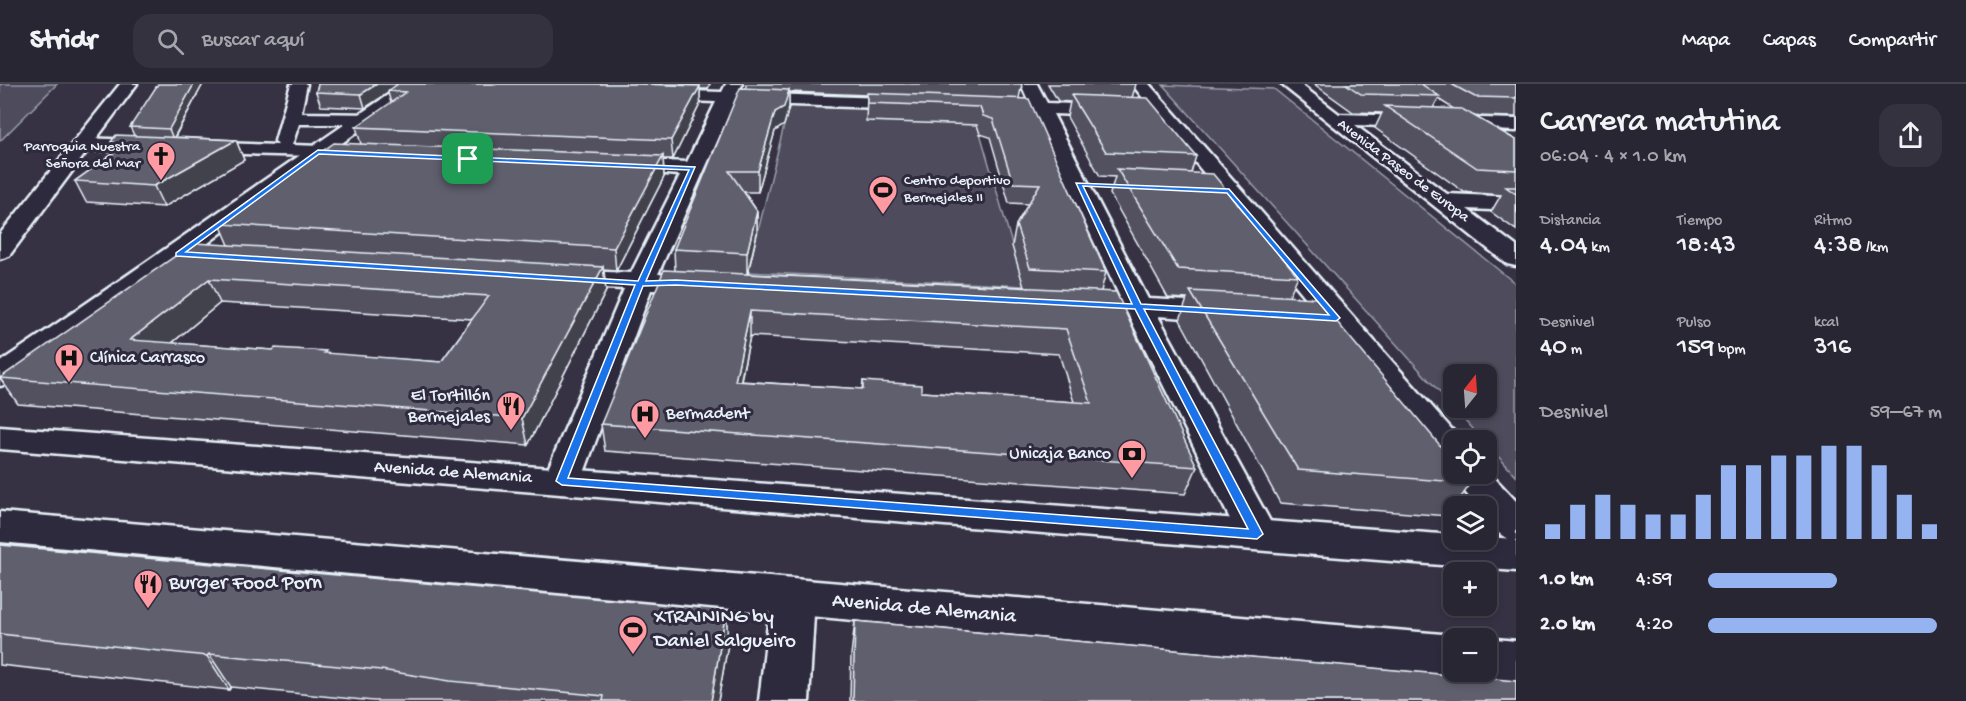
<!DOCTYPE html>
<html lang="es">
<head>
<meta charset="utf-8">
<style>
  :root { --surface:#282633; --page:#34323f; --text:#f1f3f6; --muted:#a5a5ac; --line:#44434e; --accent:#95b2f1 }
  body { margin:0; font-family:"Gochi Hand",sans-serif; background:var(--page); color:var(--text); height:100vh; display:flex; flex-direction:column; font-size:22px; white-space:nowrap }
  * { box-sizing:border-box; margin:0 }
  p { font-size:20px; color:var(--muted) }
  .icon { flex:none; width:33px; height:33px; fill:none; stroke:currentColor; stroke-width:2; stroke-linecap:round; stroke-linejoin:round }
  .map { position:relative; flex:1; overflow:hidden }
  .sheet { display:flex; flex-direction:column; background:var(--surface); width:450px }
  .sheet>* { flex:none }
  .needle { width:39px; rotate:17deg }
  .fabs { position:absolute; left:1443px; top:280px; display:grid; gap:12px }
  .fabs a { display:grid; place-items:center; width:54px; height:54px; border-radius:12px; background:var(--surface); box-shadow:0 3px 9px #0003,0 0 0 2px var(--line); font-size:30px }
  .pin { position:absolute; display:grid; place-items:center; width:51px; height:51px; color:#fff; margin:-26px; border-radius:12px; box-shadow:0 3px 9px #0006 }
  .round { display:grid; place-items:center; flex:none; width:63px; height:63px; border-radius:18px; background:var(--page) }
  .headline { display:flex; align-items:center; justify-content:space-between; height:102px; padding:0 24px }
  h1 { font-size:33px; font-weight:600; line-height:45px }
  .metrics { display:grid; grid-template-columns:repeat(3,1fr); gap:9px; height:102px; padding:6px 24px }
  .metrics div { display:grid; align-content:center }
  .metrics b { font-size:26px; font-weight:600 }
  .metrics small { font-size:16px; font-weight:400 }
  .metrics p { font-size:16px }
  .chart { height:168px; padding:12px 24px }
  .chart p { display:flex; justify-content:space-between }
  .chart svg { width:100%; height:108px; margin-top:6px; stroke:var(--accent); stroke-width:6 }
  ul { padding:0 24px; list-style:none; font-size:20px }
  li { display:grid; grid-template-columns:96px 72px 1fr; align-items:center; height:45px }
  li i { height:15px; border-radius:8px; background:var(--accent) }
  header { display:flex; align-items:center; gap:36px; box-sizing:border-box; height:84px; padding:0 30px; background:var(--surface); border-bottom:2px solid var(--line) }
  header strong { font-size:28px }
  nav { display:flex; gap:33px; margin-inline-start:auto; font-size:21px }
  .search { width:420px; height:54px; background:var(--page); display:flex; align-items:center; gap:15px; box-sizing:border-box; padding:0 21px; border-radius:18px; color:var(--muted); font-size:22px }
  main { display:flex; flex:1; min-height:0 }
  .map>svg:first-child { display:block }
  .green { fill:#4d4b5c; stroke:#9a9eaa; stroke-width:1.5 }
  .lines { fill:none; stroke-linecap:round; stroke-linejoin:round }
  .minor-casing { stroke:#e8f1f8; stroke-width:5 }
  .major-casing { stroke:#e8f1f8; stroke-width:5 }
  .minor { fill:#2f2a3d; fill-rule:evenodd }
  .major { fill:#2f2a3d; fill-rule:evenodd }
  .wall { fill:#53515f; stroke:#e8f1f8; stroke-width:1.5; fill-rule:evenodd }
  .shaded-wall { fill:#43424d; stroke:#e8f1f8; stroke-width:1.5 }
  .building { fill:#605e6e; stroke:#e8f1f8; stroke-width:1.5; fill-rule:evenodd }
  .route { fill:#1a73e8; stroke:#fff; stroke-width:1.5; fill-rule:evenodd }
  .labels { text-anchor:middle; dominant-baseline:central; stroke-width:6; stroke-linejoin:round; paint-order:stroke }
  .far-poi-label { font-size:15px; fill:#e8f1f8; stroke:#2f2a3d; text-anchor:end }
  .far-street-label { font-size:15px; fill:#e8f1f8; stroke:#2f2a3d }
  .poi-label { font-size:18px; fill:#e8f1f8; stroke:#2f2a3d; text-anchor:start }
  .street-label { font-size:18px; fill:#e8f1f8; stroke:#2f2a3d }
  .near-poi-label { font-size:21px; fill:#e8f1f8; stroke:#2f2a3d; text-anchor:start }
  .near-street-label { font-size:21px; fill:#e8f1f8; stroke:#2f2a3d }
</style>
</head>
<body>
<header>
<strong>Stridr</strong>
<div class="search"><svg class="icon" aria-label="search" viewBox="0 0 24 24"><circle cx="10" cy="10" r="6"/><path d="M15 15l6 6"/></svg>Buscar aquí</div>
<nav><a>Mapa</a><a>Capas</a><a>Compartir</a></nav>
</header>
<main>
<div class="map">
<svg width="1516" height="617" viewBox="0 0 1516 617">
  <rect width="100%" height="100%" fill="#363244"/>
  <filter id="ink" filterUnits="userSpaceOnUse"><feTurbulence type="fractalNoise" baseFrequency=".0167" numOctaves="2"/><feDisplacementMap in="SourceGraphic" scale="12" xChannelSelector="R" yChannelSelector="G"/><feConvolveMatrix kernelMatrix="1 2 1 2 8 2 1 2 1" color-interpolation-filters="sRGB"/></filter>
  <g filter="url(#ink)">
    <g class="green">
      <polygon points="0,0 57,0 0,57"/>
      <polygon points="1163,1 1274,5 1516,200 1516,392 1454,324 1486,324 1486,291 1454,291 1453,323"/>
      <polygon points="789,21 974,28 1024,202 748,188"/>
    </g>
    <g class="lines">
      <g class="minor-casing">
        <g id="minor">
          <polygon points="291,0 307,0 301,29 373,30 375,34 373,38 366,40 299,40 292,61 349,63 356,65 359,69 356,73 82,66 75,64 72,60 75,56 82,54 278,61 275,57"/>
          <polygon points="726,0 742,0 739,9 911,15 920,20 911,25 734,19 658,190 714,194 718,200 714,206 704,208 651,206 581,397 575,406 562,410 549,406 543,397 624,205 560,202 550,200 547,194 550,188 560,186 631,189 680,91 620,87 613,85 609,81 613,77 620,75 687,78 716,18 656,16 647,11 656,6 722,8"/>
          <polygon points="1021,0 1037,0 1047,19 1150,23 1132,0 1149,0 1462,357 1454,357 1454,383 1441,379 1159,34 1053,30 1148,215 1228,219 1238,222 1242,228 1238,234 1228,237 1158,232 1277,450 1271,461 1257,465 1243,461 1128,230 1069,225 1065,219 1069,213 1079,211 1120,213 1034,29 989,27 980,22 989,17 1029,18"/>
          <polygon points="1281,0 1300,0 1339,30 1516,35 1516,47 1355,41 1447,110 1516,113 1516,127 1467,125 1516,162 1516,182 1507,180"/>
          <path d="M 1486,385 L 1516,417 L 1516,458 C 1499,452 1486,442 1486,423 L 1477,423 L 1451,390 L 1454,386 L 1454,390 L 1486,390 Z"/>
          <polygon points="793,497 808,502 815,514 809,617 759,617 771,514 778,502"/>
        </g>
      </g>
      <g class="major-casing">
        <g id="major">
          <polygon points="120,0 137,0 9,172 0,175 0,150"/>
          <path d="M 404,0 L 423,0 L 283,102 L 187,175 L 11,299 L 0,302 L 0,278 C 136,187 268,92 404,0 Z"/>
          <polygon points="0,343 1454,451 1454,456 1486,456 1486,453 1516,455 1516,487 0,365"/>
          <polygon points="0,428 1454,551 1465,555 1454,555 1454,588 1462,588 1454,591 0,458"/>
          <polygon points="1486,554 1516,557 1516,597 1486,594 1469,588 1486,588 1486,555 1483,555"/>
        </g>
      </g>
      <use href="#minor" class="minor"/>
      <use href="#major" class="major"/>
    </g>
    <g class="wall">
      <polygon points="203,0 175,53 236,56 244,76 164,123 86,118 75,97 115,68 111,58 134,51 130,43"/>
      <path d="M 318,0 L 710,0 L 708,5 L 700,5 L 700,20 L 673,75 L 663,75 L 664,93 L 616,187 L 604,186 L 606,207 L 528,361 L 18,320 L 0,294 L 229,161 L 220,140 L 361,60 L 356,43 L 391,19 L 388,9 L 365,24 L 321,22 L 316,8 ZM 220,219 L 472,235 L 441,278 L 172,259 Z"/>
      <path d="M 746,0 L 1022,0 L 1019,14 L 1106,188 L 1101,207 L 1197,383 L 1185,410 L 605,367 L 601,340 L 675,187 L 674,165 L 746,4 ZM 789,8 L 867,11 L 866,37 L 977,41 L 980,50 L 990,53 L 1009,119 L 1028,120 L 1016,141 L 1012,162 L 1024,203 L 748,190 L 757,149 L 757,127 L 744,108 L 758,108 L 775,47 L 784,41 L 789,23 ZM 750,252 L 1059,270 L 1074,318 L 921,308 L 863,297 L 862,305 L 741,297 Z"/>
      <polygon points="1048,0 1136,0 1132,14 1196,72 1191,89 1298,192 1289,212 1471,399 1448,432 1280,419 1180,236 1187,215 1168,214 1110,110 1115,93 1100,92 1067,33 1070,18 1058,17"/>
      <path d="M 1314,0 L 1516,0 L 1516,33 L 1474,32 L 1516,56 L 1516,146 L 1491,128 L 1501,111 L 1464,108 L 1375,44 L 1382,29 L 1353,28 ZM 1438,15 L 1454,25 L 1433,24 Z"/>
      <polygon points="0,461 726,526 728,560 718,617 373,617 231,603 229,606 0,581"/>
      <polygon points="855,537 1516,617 850,617 851,571"/>
    </g>
    <g class="shaded-wall">
      <polygon points="194,0 203,0 173,55 169,45"/>
      <polygon points="377,0 401,0 388,7 388,9 365,24 361,10"/>
      <polygon points="700,2 700,20 673,75 671,56"/>
      <polygon points="789,6 789,23 784,41 775,47 758,108 758,87 775,28"/>
      <polygon points="236,56 244,76 164,123 154,102"/>
      <polygon points="663,72 664,93 616,187 614,164"/>
      <polygon points="757,127 757,149 747,192 747,169"/>
      <polygon points="603,183 606,207 528,361 522,334"/>
      <polygon points="209,195 220,219 144,282 130,256"/>
      <polygon points="750,227 750,252 735,323 735,297"/>
      <polygon points="726,526 728,560 718,617 711,617"/>
      <polygon points="209,570 231,603 229,606 207,572"/>
    </g>
    <g class="building">
      <polygon points="158,0 194,0 169,45 130,43"/>
      <polygon points="318,0 377,0 361,10 316,8"/>
      <polygon points="398,0 639,0 700,2 671,56 356,43 406,8 388,7"/>
      <polygon points="1346,0 1421,0 1439,12 1361,10"/>
      <polygon points="1451,0 1516,0 1516,14 1475,13"/>
      <polygon points="740,4 789,6 784,23 775,28 758,87 729,87 757,127 747,169 674,165"/>
      <polygon points="867,9 1029,15 1106,188 1030,184 1016,141 1040,100 1013,99 993,35 983,32 980,23 867,19"/>
      <polygon points="1071,11 1148,14 1196,72 1106,68"/>
      <polygon points="1385,22 1462,25 1516,56 1516,86 1477,84"/>
      <polygon points="116,51 236,56 154,102 75,97 127,60 111,58"/>
      <polygon points="334,59 663,72 614,164 220,140"/>
      <polygon points="1117,85 1213,90 1298,192 1178,185"/>
      <polygon points="1506,103 1516,103 1516,110"/>
      <path d="M 194,159 L 603,183 L 522,334 L 0,294 ZM 209,195 L 489,212 L 441,278 L 324,269 L 326,267 L 275,264 L 273,266 L 130,256 Z"/>
      <path d="M 664,186 L 1116,208 L 1197,383 L 601,340 ZM 750,227 L 1066,245 L 1091,319 L 921,308 L 921,301 L 863,297 L 863,305 L 735,297 Z"/>
      <polygon points="1190,207 1317,214 1454,378 1454,390 1464,390 1471,399 1298,386"/>
      <polygon points="0,461 726,526 711,617 603,617 604,612 450,597 381,586 209,570 207,572 0,550"/>
      <polygon points="855,537 1516,597 1516,617 853,617"/>
    </g>
  </g>
  <path class="route" d="M 318,66 L 695,83 L 646,197 L 676,196 L 1132,220 L 1076,99 L 1229,105 L 1340,234 L 1336,237 L 1144,225 L 1263,450 L 1257,455 L 562,401 L 556,397 L 635,201 L 176,172 L 176,169 ZM 319,70 L 689,86 L 638,197 L 186,168 ZM 1083,102 L 1227,109 L 1329,231 L 1141,220 ZM 676,201 L 1135,225 L 1248,445 L 568,394 L 643,202 Z"/>
  <defs>
    <g id="church-pin" transform="scale(1.5)"><path d="M0 17L-7.5 6A9.5 9.5 0 1 1 7.5 6Z" fill="#ff9aa2" stroke="#2f2a3d"/><path d="M-1.2-6h2.4v3.5h3.3v2.4h-3.3V6h-2.4V-.1h-3.3v-2.4h3.3Z" fill="#111"/></g>
    <g id="stadium-pin" transform="scale(1.5)"><path d="M0 17L-7.5 6A9.5 9.5 0 1 1 7.5 6Z" fill="#ff9aa2" stroke="#2f2a3d"/><path d="M0-5a6.5 5 0 1 0 0 10a6.5 5 0 1 0 0-10ZM-3.5-1.8h7v3.6h-7Z" fill="#111"/></g>
    <g id="hospital-pin" transform="scale(1.5)"><path d="M0 17L-7.5 6A9.5 9.5 0 1 1 7.5 6Z" fill="#ff9aa2" stroke="#2f2a3d"/><path d="M-5-5h3v3.5h4V-5h3V5h-3V1.5h-4V5h-3Z" fill="#111"/></g>
    <g id="restaurant-pin" transform="scale(1.5)"><path d="M0 17L-7.5 6A9.5 9.5 0 1 1 7.5 6Z" fill="#ff9aa2" stroke="#2f2a3d"/><path d="M-5-6h1v4h1v-4h1v4h1v-4h1v5L-1.5 .5V6h-2V.5L-5-1ZM5-6V6H3V1.5H1.5Q1.5-4 5-6Z" fill="#111"/></g>
    <g id="bank-pin" transform="scale(1.5)"><path d="M0 17L-7.5 6A9.5 9.5 0 1 1 7.5 6Z" fill="#ff9aa2" stroke="#2f2a3d"/><path d="M-6-4H6V4H-6ZM0-2.3a2.3 2.3 0 1 0 0 4.6a2.3 2.3 0 1 0 0-4.6Z" fill="#111"/></g>
  </defs>
  <g fill-rule="evenodd">
    <use href="#church-pin" x="161" y="72"/>
    <use href="#stadium-pin" x="883" y="106"/>
    <use href="#hospital-pin" x="69" y="274"/>
    <use href="#restaurant-pin" x="511" y="322"/>
    <use href="#hospital-pin" x="645" y="330"/>
    <use href="#bank-pin" x="1132" y="370"/>
    <use href="#restaurant-pin" x="148" y="500"/>
    <use href="#stadium-pin" x="633" y="546"/>
  </g>
  <g class="labels">
    <g class="far-poi-label">
      <text x="140" y="63">Parroquia Nuestra<tspan x="140" dy="17">Señora del Mar</tspan></text>
      <text x="904" y="97" text-anchor="start">Centro deportivo<tspan x="904" dy="17">Bermejales II</tspan></text>
    </g>
    <g class="far-street-label">
      <text transform="translate(1403 87) rotate(37)">Avenida Paseo de Europa</text>
    </g>
    <g class="poi-label">
      <text x="90" y="274">Clínica Carrasco</text>
      <text x="490" y="312" text-anchor="end">El Tortillón<tspan x="490" dy="21">Bermejales</tspan></text>
      <text x="666" y="330">Bermadent</text>
      <text x="1111" y="370" text-anchor="end">Unicaja Banco</text>
    </g>
    <g class="street-label">
      <text transform="translate(453 389) rotate(4)">Avenida de Alemania</text>
    </g>
    <g class="near-poi-label">
      <text x="169" y="500">Burger Food Porn</text>
      <text x="654" y="534">XTRAINING by<tspan x="654" dy="24">Daniel Salgueiro</tspan></text>
    </g>
    <g class="near-street-label">
      <text transform="translate(924 526) rotate(5)">Avenida de Alemania</text>
    </g>
  </g>
</svg>
<div class="fabs">
<a><svg class="needle" viewBox="-14 -14 28 28"><path d="M0-13l5 13h-10z" fill="#e53935"/><path d="M0 13l5-13h-10z" fill="#a5a5ac"/></svg></a>
<a><svg class="icon" aria-label="locate" viewBox="0 0 24 24"><circle cx="12" cy="12" r="6"/><path d="M12 2v4M12 18v4M2 12h4M18 12h4"/></svg></a>
<a><svg class="icon" aria-label="layers" viewBox="0 0 24 24"><path d="M12 4l9 5-9 5-9-5zM3 14l9 5 9-5"/></svg></a>
<a>+</a>
<a>−</a>
</div>
<div class="pin" style="left:468px;top:75px;background:#1e9e55"><svg class="icon" aria-label="arrive" viewBox="0 0 24 24"><path d="M6 21V4h12l-3 4 3 4H6"/></svg></div>
</div>
<section class="sheet">
<div class="headline"><div><h1>Carrera matutina</h1><p>06:04 · 4 × 1.0 km</p></div><a class="round"><svg class="icon" aria-label="share" viewBox="0 0 24 24"><path d="M12 15V3M7 8l5-5 5 5M5 13v7h14v-7"/></svg></a></div>
<div class="metrics">
<div><p>Distancia</p><b>4.04<small> km</small></b></div>
<div><p>Tiempo</p><b>18:43</b></div>
<div><p>Ritmo</p><b>4:38<small> /km</small></b></div>
</div>
<div class="metrics">
<div><p>Desnivel</p><b>40<small> m</small></b></div>
<div><p>Pulso</p><b>159<small> bpm</small></b></div>
<div><p>kcal</p><b>316</b></div>
</div>
<div class="chart"><p><span>Desnivel</span>59–67 m</p>
<svg viewBox="0 0 160 44" preserveAspectRatio="none"><path d="M5 44V38M15 44V30M25 44V26M35 44V30M45 44V34M55 44V34M65 44V26M75 44V14M85 44V14M95 44V10M105 44V10M115 44V6M125 44V6M135 44V14M145 44V26M155 44V38"/></svg>
</div>
<ul>
<li><b>1.0 km</b>4:59<i style="width:55%"></i></li>
<li><b>2.0 km</b>4:20<i style="width:98%"></i></li>
</ul>
</section>
</main>
</body>
</html>
